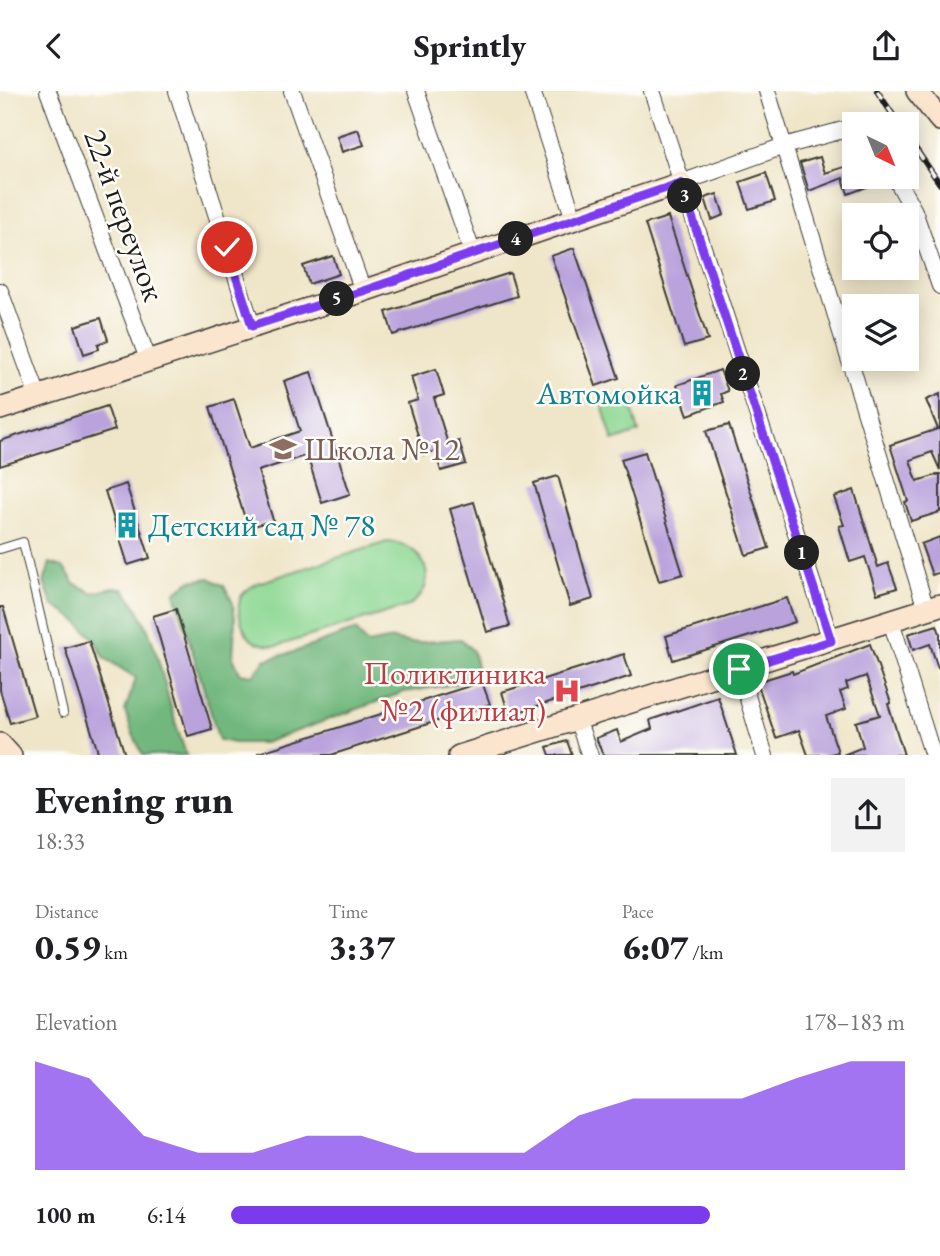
<!DOCTYPE html>
<html lang="en">
<head>
<meta charset="utf-8">
<style>
  :root { --surface:#fff; --page:#f2f2f2; --text:#202124; --muted:#757577; --accent:#7c3aed }
  body { margin:0; font-family:"EB Garamond",serif; background:var(--page); color:var(--text); height:100vh; display:flex; flex-direction:column; font-size:26px; white-space:nowrap }
  * { box-sizing:border-box; margin:0 }
  p { font-size:23px; color:var(--muted) }
  .icon { flex:none; width:38px; height:38px; fill:none; stroke:currentColor; stroke-width:2; stroke-linecap:round; stroke-linejoin:round }
  .map { position:relative; height:664px; overflow:hidden }
  .sheet { display:flex; flex-direction:column; background:var(--surface); flex:1 }
  .sheet>* { flex:none }
  .needle { width:46px; rotate:137deg }
  .tools { position:absolute; left:842px; top:21px; display:grid; gap:14px }
  .tools a { display:grid; place-items:center; width:77px; height:77px; border-radius:0px; background:var(--surface); box-shadow:0 4px 18px #0003; font-size:35px }
  .pin { position:absolute; display:grid; place-items:center; width:60px; height:60px; color:#fff; margin:-30px; border:4px solid #fff; border-radius:50%; box-shadow:0 2px 7px #0007 }
  .km { position:absolute; width:35px; height:35px; margin:-18px; border-radius:50%; background:#222; color:#fff; font-size:19px; line-height:35px; text-align:center }
  .round { display:grid; place-items:center; flex:none; width:74px; height:74px; border-radius:0px; background:var(--page) }
  .overview { display:flex; align-items:center; justify-content:space-between; height:119px; padding:0 35px }
  h1 { font-size:38px; font-weight:800; line-height:52px }
  .metrics { display:grid; grid-template-columns:repeat(3,1fr); gap:10px; height:119px; padding:7px 35px }
  .metrics div { display:grid; align-content:center }
  .metrics b { font-size:35px; font-weight:800 }
  .metrics small { font-size:19px; font-weight:400 }
  .metrics p { font-size:19px }
  .chart { height:196px; padding:14px 35px }
  .chart p { display:flex; justify-content:space-between }
  .chart svg { width:100%; height:126px; margin-top:7px; fill:var(--accent); opacity:.7 }
  ul { padding:0 35px; list-style:none; font-size:23px }
  li { display:grid; grid-template-columns:112px 84px 1fr; align-items:center; height:52px }
  li i { height:18px; border-radius:9px; background:var(--accent) }
  header { display:flex; justify-content:space-between; align-items:center; height:91px; padding:0 35px; background:var(--surface); font-size:32px; font-weight:800 }
  .map>svg:first-child { display:block }
  .green { fill:#8ed894; stroke:#557a58; stroke-width:2 }
  .forest { fill:#72b87e; stroke:#476a4d; stroke-width:2 }
  .building { fill:#baa3dd }
  .lines { fill:none; stroke-linecap:round; stroke-linejoin:round }
  .lane-casing { stroke:#3c3a36; stroke-width:10 }
  .street-casing { stroke:#3c3a36; stroke-width:18 }
  .secondary-casing { stroke:#3c3a36; stroke-width:24 }
  .lane { stroke:#fff; stroke-width:8 }
  .street { stroke:#fff; stroke-width:16 }
  .secondary { stroke:#fce5cf; stroke-width:21 }
  .rail-casing { stroke:#1c1c1c; stroke-width:6 }
  .rail { stroke:#fdfcf7; stroke-width:3.5; stroke-dasharray:10; stroke-linecap:butt }
  .route-casing { stroke:#fff; stroke-width:14 }
  .route { stroke:#7c3aed; stroke-width:9 }
  .labels { text-anchor:middle; dominant-baseline:central; stroke-width:5; stroke-linejoin:round; paint-order:stroke }
  .street-label { font-size:32px; fill:#1c1c1c; stroke:#fdfcf7 }
  .culture-label { font-size:32px; fill:#0d838f; stroke:#fdfcf7; text-anchor:end }
  .education-label { font-size:32px; fill:#785e54; stroke:#fdfcf7; text-anchor:start }
  .health-label { font-size:32px; fill:#be3a42; stroke:#fdfcf7; text-anchor:end }
</style>
</head>
<body>
<header><svg class="icon" aria-label="back" viewBox="0 0 24 24"><path d="M15 5l-7 7 7 7"/></svg>Sprintly<svg class="icon" aria-label="share" viewBox="0 0 24 24"><path d="M12 15V3M7 8l5-5 5 5M5 13v7h14v-7"/></svg></header>
<div class="map">
<svg width="940" height="665" viewBox="0 0 940 665">
  <rect width="100%" height="100%" fill="#fdfcf7"/>
  <filter id="ink" filterUnits="userSpaceOnUse"><feTurbulence type="fractalNoise" baseFrequency=".0143" numOctaves="2"/><feDisplacementMap in="SourceGraphic" scale="14" xChannelSelector="R" yChannelSelector="G"/><feConvolveMatrix kernelMatrix="1 2 1 2 8 2 1 2 1" color-interpolation-filters="sRGB"/></filter>
  <filter id="wash" filterUnits="userSpaceOnUse"><feTurbulence type="fractalNoise" baseFrequency=".00686" numOctaves="4" result="noise"/><feDisplacementMap in="SourceGraphic" scale="28" xChannelSelector="R" yChannelSelector="G"/><feGaussianBlur stdDeviation="1.57" result="paint"/><feColorMatrix in="noise" values="0 0 0 0 0 0 0 0 0 0 0 0 0 0 0 0 0 1.4 0 .05"/><feComposite in="paint" operator="in"/></filter>
  <g filter="url(#wash)">
    <rect width="100%" height="100%" fill="#efe5c8"/>
    <g class="green">
      <polygon points="628,303 639,341 613,350 601,311"/>
      <path d="M 387,451 C 425,451 443,495 408,515 L 277,555 C 269,555 262,554 255,551 C 243,545 235,518 241,506 C 244,499 253,495 258,492 Z"/>
    </g>
    <g class="forest">
      <path d="M 50,472 L 63,476 L 75,493 L 93,502 L 113,497 L 123,498 C 161,538 164,614 187,664 L 143,664 L 132,641 L 125,620 L 136,587 L 105,567 L 94,548 L 76,529 L 53,514 L 44,492 Z"/>
      <polygon points="209,487 224,495 233,512 235,529 233,567 240,582 253,584 265,569 294,561 356,539 367,553 393,548 411,552 461,548 473,560 477,575 474,582 457,593 404,601 264,652 234,652 219,649 175,502 190,490"/>
    </g>
    <g id="blocks">
      <g class="building">
        <polygon points="358,38 364,54 342,61 337,45"/>
        <polygon points="820,66 825,82 854,73 854,86 873,86 875,93 848,103 843,87 809,100 800,72"/>
        <polygon points="766,82 775,110 749,118 740,91"/>
        <polygon points="717,103 724,124 712,129 705,107"/>
        <polygon points="668,126 708,249 684,256 645,133"/>
        <polygon points="574,157 619,287 596,295 551,165"/>
        <polygon points="333,165 339,183 309,193 303,175"/>
        <polygon points="510,182 517,205 393,244 386,221"/>
        <polygon points="101,227 108,249 98,253 99,258 84,263 75,235"/>
        <polygon points="436,278 444,304 434,307 448,353 459,350 466,373 441,380 435,360 424,364 408,312 418,309 411,286"/>
        <polygon points="720,279 728,300 721,303 724,311 688,324 677,294"/>
        <polygon points="311,281 350,403 322,412 307,364 258,380 273,429 248,437 210,316 234,308 250,357 300,340 284,290"/>
        <polygon points="940,303 940,379 932,361 910,369 917,390 940,383 940,421 911,430 905,411 908,410 890,354 938,338 926,309"/>
        <polygon points="107,315 115,339 0,375 0,350"/>
        <polygon points="729,334 769,457 746,464 706,340"/>
        <polygon points="645,361 683,483 659,490 621,368"/>
        <polygon points="558,385 593,508 570,515 534,392"/>
        <polygon points="126,393 150,467 128,474 105,400"/>
        <polygon points="854,399 878,476 888,472 897,497 877,503 865,466 850,471 839,435 844,434 834,406"/>
        <polygon points="474,411 510,535 487,541 450,418"/>
        <polygon points="940,446 940,481 932,484 921,453"/>
        <polygon points="787,507 795,531 673,569 666,545"/>
        <polygon points="0,516 3,516 35,625 10,632 0,599"/>
        <polygon points="176,518 212,638 188,645 153,525"/>
        <polygon points="937,534 940,543 940,576 938,577 930,553 913,559 908,543"/>
        <polygon points="89,550 125,664 99,664 65,557"/>
        <polygon points="870,553 891,612 888,613 904,664 843,664 863,656 856,631 880,624 866,585 846,592 848,598 840,601 846,618 826,625 838,661 827,664 808,664 799,639 776,647 757,591 792,580 793,583"/>
        <polygon points="624,563 631,585 509,624 502,601"/>
        <polygon points="482,591 490,613 331,664 259,664 258,662"/>
        <polygon points="718,606 737,664 603,664 596,647 617,639 621,651 652,638 650,629"/>
        <polygon points="567,650 572,664 550,664 547,656"/>
      </g>
    </g>
  </g>
  <g filter="url(#ink)">
    <use href="#blocks" fill-opacity="0" stroke="#3c3a36" stroke-width="2"/>
    <g class="lines">
      <g class="lane-casing">
        <polyline id="lane" points="0,458 23,451 63,622"/>
      </g>
      <g class="street-casing">
        <g id="street">
          <polyline points="48,0 148,268"/>
          <polyline points="177,0 252,235"/>
          <polyline points="292,0 363,200"/>
          <polyline points="416,0 473,163"/>
          <polyline points="532,0 574,128"/>
          <polyline points="652,0 831,549"/>
          <polyline points="767,0 926,518"/>
          <polyline points="865,33 866,33"/>
          <polyline points="895,86 914,120 940,195"/>
          <polyline points="681,92 784,55 854,36"/>
          <polyline points="0,200 38,305"/>
          <polyline points="891,530 933,665"/>
          <polyline points="739,578 765,665"/>
          <polyline points="577,628 590,665"/>
        </g>
      </g>
      <g class="secondary-casing">
        <g id="secondary">
          <polyline points="917,0 940,29"/>
          <polyline points="0,318 363,200 681,92"/>
          <polyline points="0,653 11,665"/>
          <polyline points="459,665 940,514"/>
        </g>
      </g>
      <use href="#lane" class="lane"/>
      <use href="#street" class="street"/>
      <use href="#secondary" class="secondary"/>
      <g class="rail-casing">
        <g id="rail">
          <polyline points="877,0 899,33"/>
          <polyline points="906,44 940,93"/>
        </g>
      </g>
      <use href="#rail" class="rail"/>
    </g>
  </g>
  <g class="lines" filter="url(#ink)">
    <g class="route-casing">
      <polyline id="route" points="227,156 252,235 363,200 681,92 831,550 739,578"/>
    </g>
    <use href="#route" class="route"/>
  </g>
  <defs>
    <g id="building-bare" transform="scale(2.1)"><path d="M-4-6H4V6H1V3H-1V6H-4ZM-2.5-4.3h1.7v1.8h-1.7ZM.8-4.3h1.7v1.8H.8ZM-2.5-1h1.7V.8h-1.7ZM.8-1h1.7V.8H.8Z" fill="#0f9aa8" stroke="#fdfcf7" stroke-width="2.5" paint-order="stroke"/></g>
    <g id="school-bare" transform="scale(2.1)"><path d="M0-5L7-2L0 1L-7-2ZM-4 1L0 2.5L4 1V4Q0 6-4 4Z" fill="#8d6e63" stroke="#fdfcf7" stroke-width="2.5" paint-order="stroke"/></g>
    <g id="hospital-bare" transform="scale(2.1)"><path d="M-5-5h3v3.5h4V-5h3V5h-3V1.5h-4V5h-3Z" fill="#e0444e" stroke="#fdfcf7" stroke-width="2.5" paint-order="stroke"/></g>
  </defs>
  <g fill-rule="evenodd">
    <use href="#building-bare" x="702" y="302"/>
    <use href="#school-bare" x="283" y="358"/>
    <use href="#building-bare" x="127" y="434"/>
    <use href="#hospital-bare" x="567" y="600"/>
  </g>
  <g class="labels">
    <g class="street-label">
      <text transform="translate(125 124) rotate(70)">22-й переулок</text>
    </g>
    <g class="culture-label">
      <text x="681" y="302">Автомойка</text>
      <text x="148" y="434" text-anchor="start">Детский сад № 78</text>
    </g>
    <g class="education-label">
      <text x="304" y="358">Школа №12</text>
    </g>
    <g class="health-label">
      <text x="546" y="582">Поликлиника<tspan x="546" dy="37">№2 (филиал)</tspan></text>
    </g>
  </g>
</svg>
<div class="tools">
<a><svg class="needle" viewBox="-14 -14 28 28"><path d="M0-13l5 13h-10z" fill="#e53935"/><path d="M0 13l5-13h-10z" fill="#757577"/></svg></a>
<a><svg class="icon" aria-label="locate" viewBox="0 0 24 24"><circle cx="12" cy="12" r="6"/><path d="M12 2v4M12 18v4M2 12h4M18 12h4"/></svg></a>
<a><svg class="icon" aria-label="layers" viewBox="0 0 24 24"><path d="M12 4l9 5-9 5-9-5zM3 14l9 5 9-5"/></svg></a>
</div>
<div class="pin" style="left:739px;top:578px;background:#1e9e55"><svg class="icon" aria-label="arrive" viewBox="0 0 24 24"><path d="M6 21V4h12l-3 4 3 4H6"/></svg></div>
<div class="pin" style="left:227px;top:156px;background:#d93025"><svg class="icon" aria-label="check" viewBox="0 0 24 24"><path d="M5 12l5 5 9-10"/></svg></div>
<b class="km" style="left:802px;top:462px">1</b>
<b class="km" style="left:743px;top:283px">2</b>
<b class="km" style="left:685px;top:105px">3</b>
<b class="km" style="left:516px;top:148px">4</b>
<b class="km" style="left:337px;top:208px">5</b>
</div>
<section class="sheet">
<div class="overview"><div><h1>Evening run</h1><p>18:33</p></div><a class="round"><svg class="icon" aria-label="share" viewBox="0 0 24 24"><path d="M12 15V3M7 8l5-5 5 5M5 13v7h14v-7"/></svg></a></div>
<div class="metrics">
<div><p>Distance</p><b>0.59<small> km</small></b></div>
<div><p>Time</p><b>3:37</b></div>
<div><p>Pace</p><b>6:07<small> /km</small></b></div>
</div>
<div class="chart"><p><span>Elevation</span>178–183 m</p>
<svg viewBox="0 0 160 44" preserveAspectRatio="none"><path d="M0 44V6L10 12L20 32L30 38L40 38L50 32L60 32L70 38L80 38L90 38L100 25L110 19L120 19L130 19L140 12L150 6L160 6V44z"/></svg>
</div>
<ul>
<li><b>100 m</b>6:14<i style="width:71%"></i></li>
</ul>
</section>
</body>
</html>
